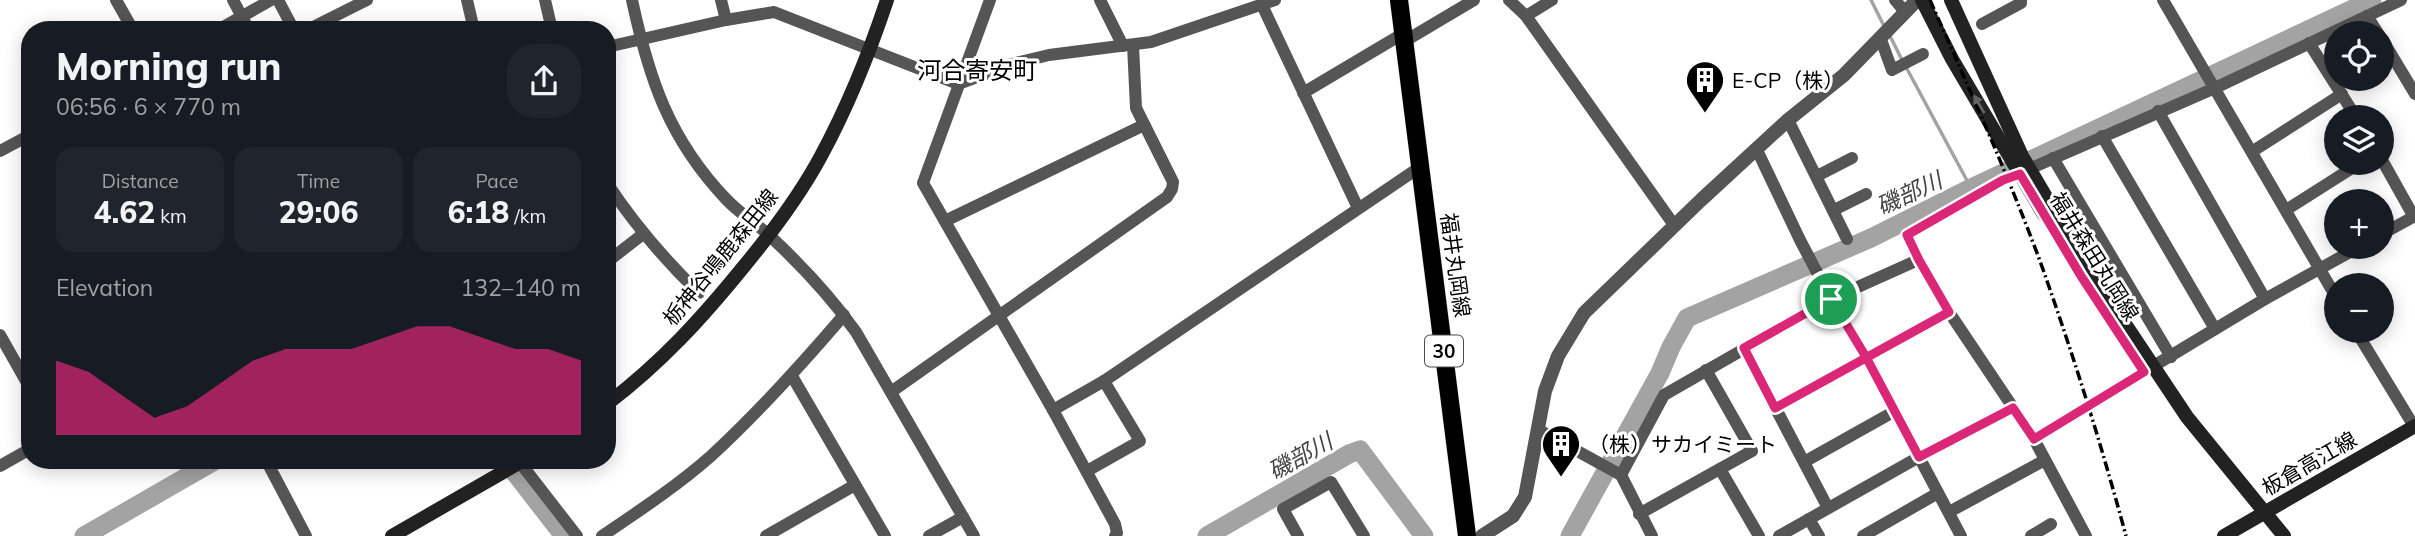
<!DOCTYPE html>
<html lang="en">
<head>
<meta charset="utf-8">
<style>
  :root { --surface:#171b24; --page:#20242c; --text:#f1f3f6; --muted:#9ea1a6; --accent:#db2777 }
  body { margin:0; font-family:Mulish,"Noto Sans JP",sans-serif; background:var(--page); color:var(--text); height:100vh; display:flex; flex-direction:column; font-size:26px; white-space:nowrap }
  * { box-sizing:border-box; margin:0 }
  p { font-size:23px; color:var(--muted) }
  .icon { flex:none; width:38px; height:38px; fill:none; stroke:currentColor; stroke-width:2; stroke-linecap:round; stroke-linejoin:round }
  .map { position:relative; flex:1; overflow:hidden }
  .sheet { position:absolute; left:21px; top:21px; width:595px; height:448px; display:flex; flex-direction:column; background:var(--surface); border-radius:28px; box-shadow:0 4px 18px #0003 }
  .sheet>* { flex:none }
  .controls { position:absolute; left:2324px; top:21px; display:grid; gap:14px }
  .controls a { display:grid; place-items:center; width:70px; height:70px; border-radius:50%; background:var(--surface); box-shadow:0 4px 18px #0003; font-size:35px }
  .pin { position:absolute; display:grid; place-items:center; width:60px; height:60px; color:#fff; margin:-30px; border:4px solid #fff; border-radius:50%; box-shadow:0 2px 7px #0007 }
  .round { display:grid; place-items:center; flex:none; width:74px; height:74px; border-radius:28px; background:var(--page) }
  .overview { display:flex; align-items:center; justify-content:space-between; height:119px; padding:0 35px }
  h1 { font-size:38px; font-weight:800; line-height:52px }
  .figures { display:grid; grid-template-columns:repeat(3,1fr); gap:10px; height:119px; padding:7px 35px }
  .figures div { display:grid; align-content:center; border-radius:18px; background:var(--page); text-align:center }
  .figures b { font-size:30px; font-weight:800 }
  .figures small { font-size:19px; font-weight:400 }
  .figures p { font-size:19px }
  .chart { height:196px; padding:14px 35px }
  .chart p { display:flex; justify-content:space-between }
  .chart svg { width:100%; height:126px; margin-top:7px; fill:var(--accent); opacity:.7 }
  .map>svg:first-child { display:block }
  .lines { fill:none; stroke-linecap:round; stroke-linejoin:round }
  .stream { stroke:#a3a3a3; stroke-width:3.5 }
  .river { stroke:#a3a3a3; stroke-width:19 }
  .primary-casing { stroke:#dbdbdb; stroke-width:19 }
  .minor { stroke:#555; stroke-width:12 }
  .tertiary { stroke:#555; stroke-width:14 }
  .secondary { stroke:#222; stroke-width:14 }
  .primary { stroke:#000; stroke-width:18 }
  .rail { stroke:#000; stroke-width:3.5; stroke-dasharray:10 3.5 2 3.5; stroke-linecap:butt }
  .oneway { fill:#646464 }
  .route-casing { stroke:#fff; stroke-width:14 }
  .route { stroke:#db2777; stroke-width:9 }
  .labels { text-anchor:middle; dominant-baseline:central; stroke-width:6; stroke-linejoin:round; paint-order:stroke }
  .shield { fill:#fff; stroke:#4c4c4c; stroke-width:2 }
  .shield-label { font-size:19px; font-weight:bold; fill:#000 }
  .poi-label { font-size:21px; fill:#000; stroke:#fff; text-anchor:start }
  .street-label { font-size:21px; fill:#000; stroke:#fff }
  .water-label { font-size:23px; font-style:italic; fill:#444; stroke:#fff }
  .quarter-label { font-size:24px; fill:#000; stroke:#fff }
</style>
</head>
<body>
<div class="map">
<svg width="2415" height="536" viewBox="0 0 2415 536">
  <rect width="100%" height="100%" fill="#fff"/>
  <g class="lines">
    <g class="stream">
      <polyline points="1871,0 1884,26"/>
      <polyline points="1890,36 1902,60"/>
      <polyline points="1906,67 1971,188"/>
    </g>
    <g class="river">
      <polyline points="505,460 564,536"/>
      <polyline points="84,536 216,460"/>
      <polyline points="1207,536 1349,454 1360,450 1424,536"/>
      <polyline points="1570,536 1660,373 1671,347 1687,318 1871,238 1971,188 2372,0"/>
    </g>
    <g class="primary-casing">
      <polyline id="primary" points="1399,0 1467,536"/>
    </g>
    <g class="minor">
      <polyline points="116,0 133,30"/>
      <polyline points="233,0 249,30"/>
      <polyline points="278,0 294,30"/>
      <polyline points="467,0 474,30"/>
      <polyline points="545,0 552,30"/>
      <path d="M 632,0 C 649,79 669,139 726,199 C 739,213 757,224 771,237 C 802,266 831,297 856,332 L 974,536"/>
      <polyline points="721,0 726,20"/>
      <polyline points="990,0 923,183 1053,410 1115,524 1117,533 1115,536"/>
      <polyline points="1100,0 1123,46"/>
      <polyline points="1509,0 1526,16 1674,225"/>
      <polyline points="1895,0 1905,12"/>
      <polyline points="2163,0 2336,297"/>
      <polyline points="1262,5 1358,208"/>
      <polyline points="1526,16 1552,0"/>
      <polyline points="2367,16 2378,33"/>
      <polyline points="1982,24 2021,3 2021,0"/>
      <polyline points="218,30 271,0"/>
      <polyline points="307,30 367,0"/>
      <polyline points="1880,37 1892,70 1923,54"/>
      <polyline points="2382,39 2415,94"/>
      <polyline points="1405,41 1474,0"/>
      <polyline points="2309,43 2356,117"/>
      <polyline points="607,47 726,20 774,12 958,84 1012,64 1049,55 1151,42 1275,0"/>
      <polyline points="1303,93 1404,33"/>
      <polyline points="2158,111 2265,299"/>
      <polyline points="1788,120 1847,239"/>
      <polyline points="2102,136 2215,329"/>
      <polyline points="1757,150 1800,240 1831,299 1866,357 1961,536"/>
      <polyline points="0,151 30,135"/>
      <polyline points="2253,151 2342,94"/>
      <polyline points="2053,158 2171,357"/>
      <polyline points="2382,160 2414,217"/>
      <polyline points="2029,169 2215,88 2401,0"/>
      <polyline points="2020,174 2003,180 1907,235 1918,260 1949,312 2034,439 2086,536"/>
      <polyline points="1817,176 1852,158"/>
      <path d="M 607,183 C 634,224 664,259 699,293"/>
      <polyline points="1834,210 1866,194"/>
      <polyline points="2286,210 2360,163"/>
      <polyline points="945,221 1144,125"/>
      <polyline points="2382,234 2415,216"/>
      <polyline points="607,262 643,234"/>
      <polyline points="2356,331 2415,428"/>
      <polyline points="0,335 30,388"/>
      <polyline points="1744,348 1828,508"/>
      <polyline points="2152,367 2265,299 2359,247"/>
      <polyline points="792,376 885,536"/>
      <polyline points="891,392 1167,197 1172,189 1173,182 1136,108 1133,45"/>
      <polyline points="1775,408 1949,312"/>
      <polyline points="1053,410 1104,381 1420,167"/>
      <polyline points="1539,430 1621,475 1652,536"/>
      <polyline points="2034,439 2144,372"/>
      <polyline points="266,460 306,536"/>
      <polyline points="518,460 577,536"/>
      <polyline points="1804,462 1895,411"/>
      <polyline points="0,466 30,449"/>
      <polyline points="1720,469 1759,536"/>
      <polyline points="1087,471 1140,441 1104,381"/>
      <polyline points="1621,475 1664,395 1831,299 1918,260"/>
      <polyline points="1949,512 2045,460"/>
      <polyline points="1639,514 1752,451 1706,370"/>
      <polyline points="1809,519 1819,536"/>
      <path d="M 602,536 C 639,511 677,486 711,456 C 759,412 802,364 844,315"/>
      <polyline points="766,536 855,485"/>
      <polyline points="929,536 963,517"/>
      <polyline points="1298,536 1283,509 1331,482 1364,536"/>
      <polyline points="1779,536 1919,457 2013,408"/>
      <polyline points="1863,536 1938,493"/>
      <polyline points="2031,536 2051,524"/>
    </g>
    <polyline class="tertiary" points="1482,536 1513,516 1525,497 1545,391 1558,356 1584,313 1701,200 1788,120 1844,75 1917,0"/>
    <g class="secondary">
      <polyline points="1922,0 1952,59 2044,215"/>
      <polyline points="1951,0 2022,156 2089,270 2187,417 2284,536"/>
      <path d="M 607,404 C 662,362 702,318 745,265 C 773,231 800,195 821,156 C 848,106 869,54 887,0"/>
      <polyline points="392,536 524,460"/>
      <polyline points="2224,536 2415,426"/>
    </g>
    <use href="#primary" class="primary"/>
    <path class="rail" d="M 1930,0 C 1968,86 2007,172 2040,261 C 2072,351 2101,443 2126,536"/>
  </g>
  <defs><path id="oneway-solid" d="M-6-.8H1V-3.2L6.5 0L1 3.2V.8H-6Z" transform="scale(1.75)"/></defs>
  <use class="oneway" href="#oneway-solid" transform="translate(1979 104) rotate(-120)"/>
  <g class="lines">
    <g class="route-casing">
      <polyline id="route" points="1831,299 1744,348 1775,408 1949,312 1919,260 1907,235 2003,180 2020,174 2081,276 2144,372 2034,439 2013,408 1919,457 1866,357 1831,299"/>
    </g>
    <use href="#route" class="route"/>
  </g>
  <defs>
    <g id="building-pin" transform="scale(2.0125)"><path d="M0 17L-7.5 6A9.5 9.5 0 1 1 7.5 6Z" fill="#000" stroke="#fff"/><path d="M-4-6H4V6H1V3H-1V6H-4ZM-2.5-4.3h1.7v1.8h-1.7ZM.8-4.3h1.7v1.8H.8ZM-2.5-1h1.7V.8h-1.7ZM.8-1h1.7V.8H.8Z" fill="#fff"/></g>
  </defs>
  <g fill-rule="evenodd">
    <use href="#building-pin" x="1705" y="80"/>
    <use href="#building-pin" x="1561" y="444"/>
  </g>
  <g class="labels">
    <rect class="shield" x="1425" y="335.5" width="38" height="31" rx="5"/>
    <g class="shield-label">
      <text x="1444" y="351">30</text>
    </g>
    <g class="poi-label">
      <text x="1732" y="80">E-CP（株）</text>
      <text x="1588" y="444">（株）サカイミート</text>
    </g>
    <g class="street-label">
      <text transform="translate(2095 256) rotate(58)">福井森田丸岡線</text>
      <text transform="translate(720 257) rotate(-51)">栃神谷鳴鹿森田線</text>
      <text transform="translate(1456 265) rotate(82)">福井丸岡線</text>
      <text transform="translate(2309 463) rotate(-30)">板倉高江線</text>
    </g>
    <g class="water-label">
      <text transform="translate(1909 193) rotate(-25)">磯部川</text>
      <text transform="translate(1300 456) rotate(-29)">磯部川</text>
    </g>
    <g class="quarter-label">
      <text x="977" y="70">河合寄安町</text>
    </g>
  </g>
</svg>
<div class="controls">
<a><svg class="icon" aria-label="locate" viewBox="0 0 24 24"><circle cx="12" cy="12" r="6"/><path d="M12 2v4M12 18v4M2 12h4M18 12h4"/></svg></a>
<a><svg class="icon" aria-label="layers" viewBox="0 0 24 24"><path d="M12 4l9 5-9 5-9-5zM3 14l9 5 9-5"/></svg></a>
<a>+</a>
<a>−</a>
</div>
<div class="pin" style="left:1831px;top:299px;background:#1e9e55"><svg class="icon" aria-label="arrive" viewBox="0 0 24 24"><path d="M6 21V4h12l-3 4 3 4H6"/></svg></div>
<section class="sheet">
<div class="overview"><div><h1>Morning run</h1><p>06:56 · 6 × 770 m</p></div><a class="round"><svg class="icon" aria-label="share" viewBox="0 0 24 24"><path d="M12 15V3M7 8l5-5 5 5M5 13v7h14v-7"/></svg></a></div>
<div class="figures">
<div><p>Distance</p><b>4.62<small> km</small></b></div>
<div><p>Time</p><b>29:06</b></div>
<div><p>Pace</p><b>6:18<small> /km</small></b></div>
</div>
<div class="chart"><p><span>Elevation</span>132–140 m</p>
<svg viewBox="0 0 160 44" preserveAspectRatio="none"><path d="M0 44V18L10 22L20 30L30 38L40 34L50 26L60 18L70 14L80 14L90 14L100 10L110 6L120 6L130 10L140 14L150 14L160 18V44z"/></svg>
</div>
</section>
</div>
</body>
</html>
